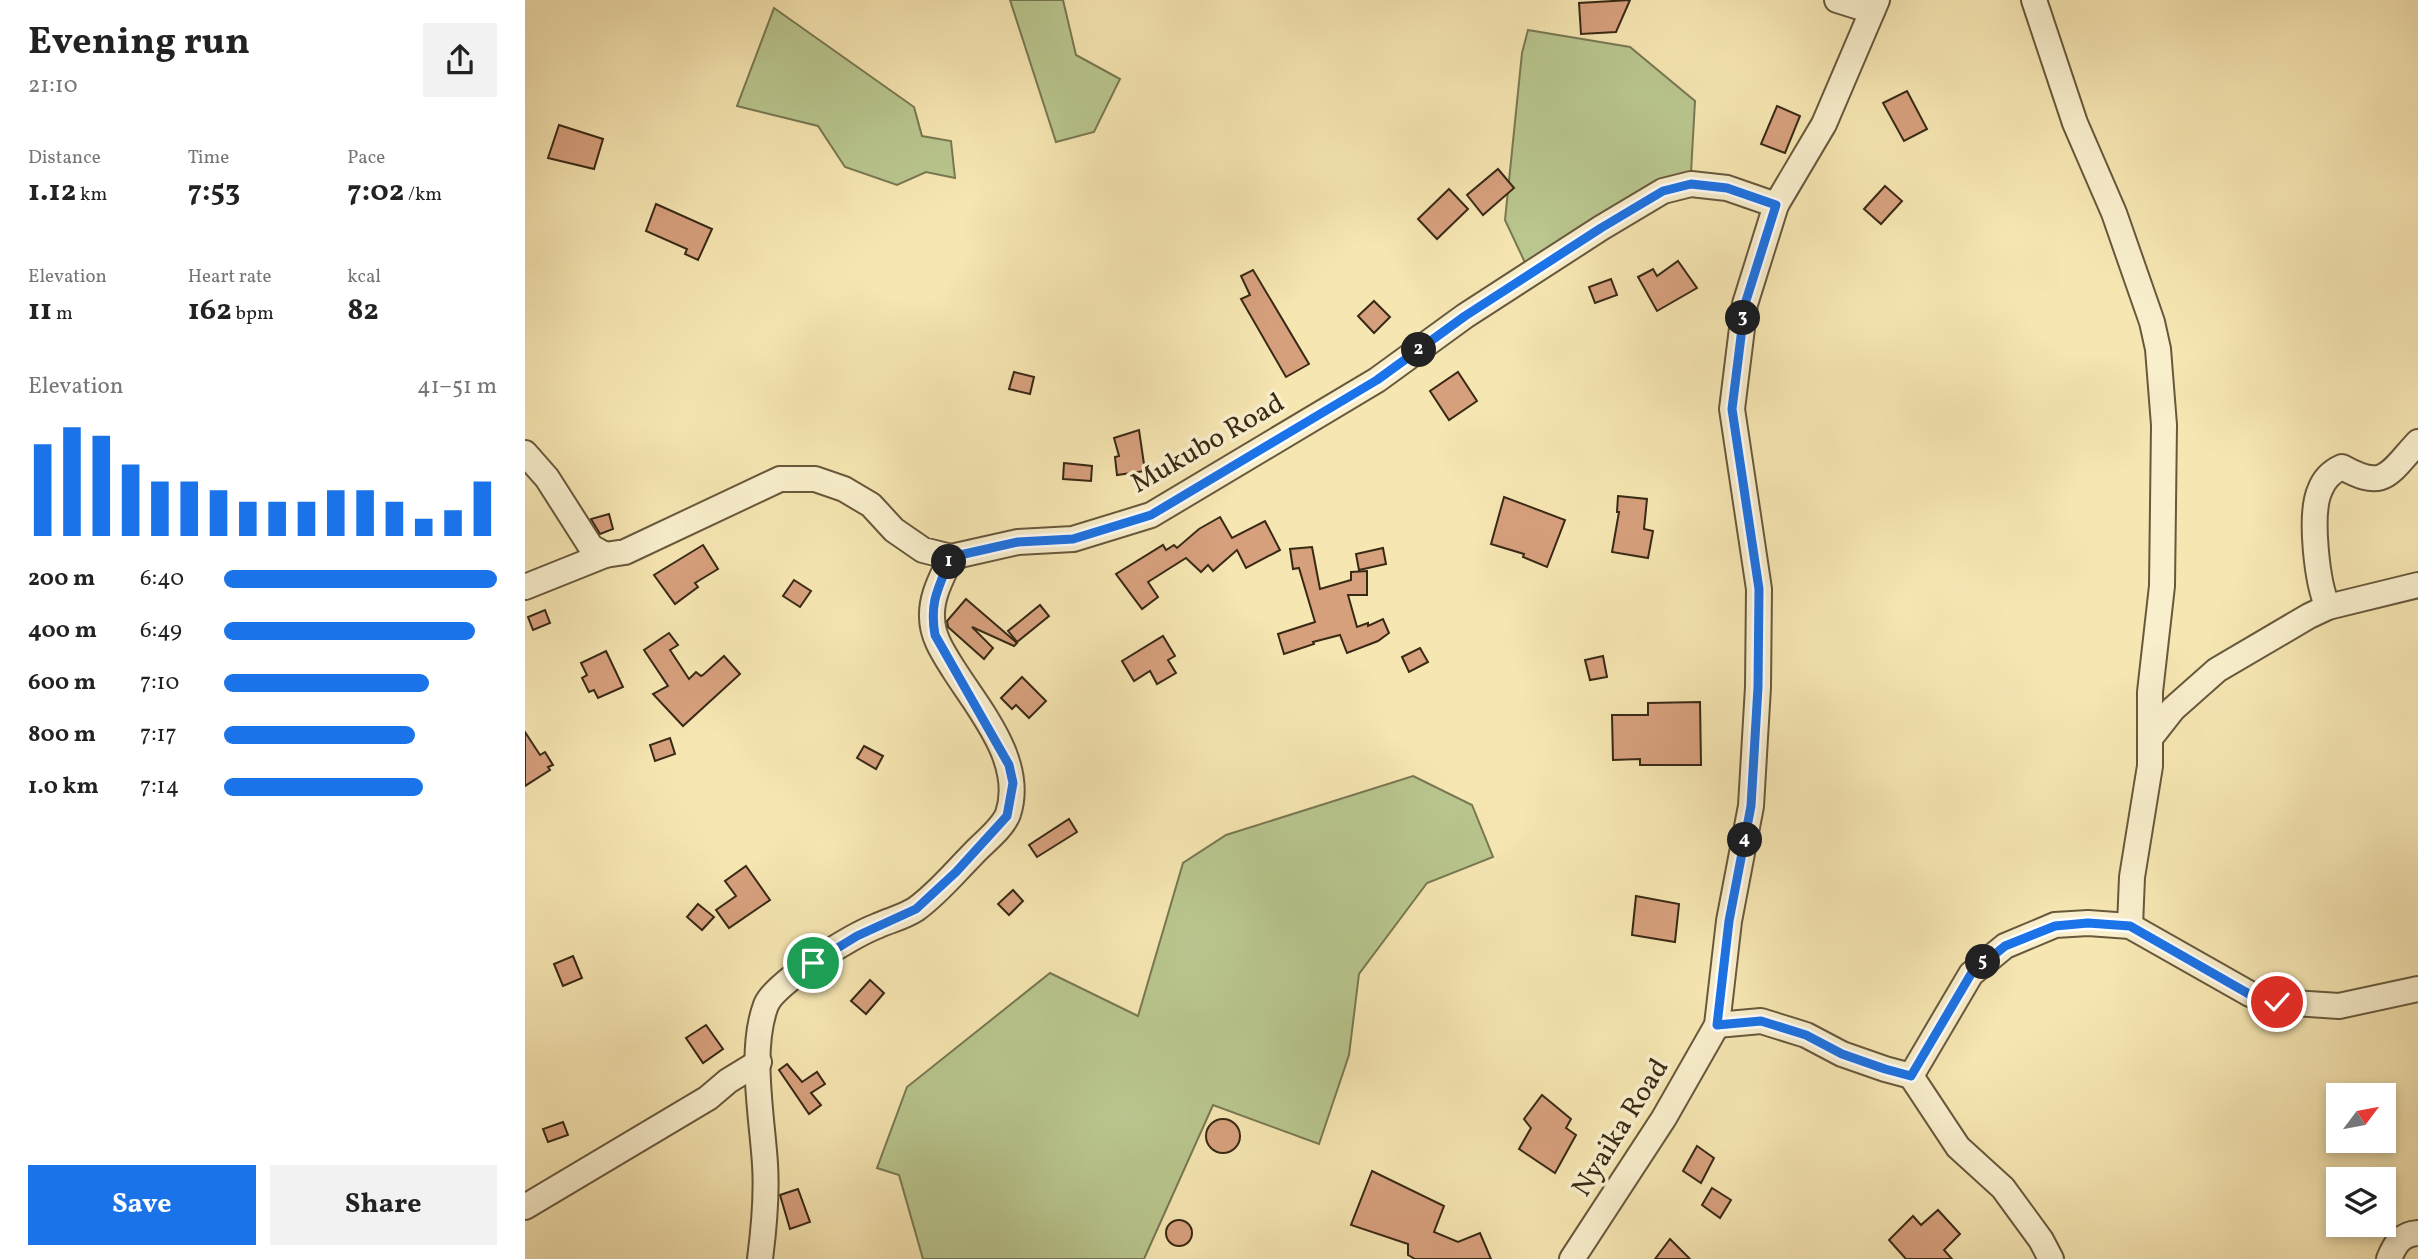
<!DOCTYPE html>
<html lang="en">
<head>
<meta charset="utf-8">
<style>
  :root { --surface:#fff; --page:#f2f2f2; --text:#222; --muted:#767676; --accent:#1a73e8 }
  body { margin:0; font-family:Vollkorn,serif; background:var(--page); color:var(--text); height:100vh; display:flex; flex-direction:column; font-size:26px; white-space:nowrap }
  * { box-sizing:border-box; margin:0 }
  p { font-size:23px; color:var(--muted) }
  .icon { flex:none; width:38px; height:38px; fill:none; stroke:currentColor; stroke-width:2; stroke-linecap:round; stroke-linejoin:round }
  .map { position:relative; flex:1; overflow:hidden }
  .details { display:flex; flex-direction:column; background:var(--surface); width:525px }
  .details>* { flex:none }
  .needle { width:46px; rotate:58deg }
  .controls { position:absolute; left:1801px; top:1083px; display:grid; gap:14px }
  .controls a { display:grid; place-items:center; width:70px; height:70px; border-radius:0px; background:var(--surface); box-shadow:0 4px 10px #0003; font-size:35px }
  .pin { position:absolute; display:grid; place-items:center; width:60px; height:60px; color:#fff; margin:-30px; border:4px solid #fff; border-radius:50%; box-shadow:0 2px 7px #0007 }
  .km { position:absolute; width:35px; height:35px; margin:-18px; border-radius:50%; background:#222; color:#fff; font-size:19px; line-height:35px; text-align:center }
  .round { display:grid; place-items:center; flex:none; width:74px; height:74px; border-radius:0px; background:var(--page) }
  .summary { display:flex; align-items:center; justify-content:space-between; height:119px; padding:0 28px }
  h1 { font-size:38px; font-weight:700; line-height:52px }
  .metrics { display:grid; grid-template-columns:repeat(3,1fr); gap:10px; height:119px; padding:7px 28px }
  .metrics div { display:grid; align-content:center }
  .metrics b { font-size:30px; font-weight:700 }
  .metrics small { font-size:19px; font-weight:400 }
  .metrics p { font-size:19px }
  .chart { height:196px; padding:14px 28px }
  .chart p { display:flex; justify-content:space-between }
  .chart svg { width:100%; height:126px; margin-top:7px; stroke:var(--accent); stroke-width:6 }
  .cta { display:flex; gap:14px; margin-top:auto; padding:14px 28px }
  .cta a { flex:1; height:80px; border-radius:0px; background:var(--accent); color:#fff; font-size:28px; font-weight:700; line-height:80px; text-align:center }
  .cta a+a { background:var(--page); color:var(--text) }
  ul { padding:0 28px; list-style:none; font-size:23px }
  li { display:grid; grid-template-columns:112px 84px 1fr; align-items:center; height:52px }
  li i { height:18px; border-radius:9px; background:var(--accent) }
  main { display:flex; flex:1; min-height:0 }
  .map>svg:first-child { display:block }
  .green { fill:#b9c68e; stroke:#787852; stroke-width:2 }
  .building { fill:#d7a07d; stroke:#382915; stroke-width:2 }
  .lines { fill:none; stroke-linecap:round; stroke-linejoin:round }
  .minor-casing { stroke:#68583c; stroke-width:28 }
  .minor { stroke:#f9efcd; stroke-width:24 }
  .route-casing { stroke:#fff; stroke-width:14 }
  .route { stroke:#1a73e8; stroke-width:9 }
  .labels { text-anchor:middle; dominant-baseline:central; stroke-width:7; stroke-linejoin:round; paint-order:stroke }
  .street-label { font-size:28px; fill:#382915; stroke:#f9efcd }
</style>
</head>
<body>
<main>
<section class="details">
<div class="summary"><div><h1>Evening run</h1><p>21:10</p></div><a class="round"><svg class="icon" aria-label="share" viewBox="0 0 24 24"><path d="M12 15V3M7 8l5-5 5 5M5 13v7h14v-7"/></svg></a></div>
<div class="metrics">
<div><p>Distance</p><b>1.12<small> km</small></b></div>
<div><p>Time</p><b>7:53</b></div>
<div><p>Pace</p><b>7:02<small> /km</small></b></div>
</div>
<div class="metrics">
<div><p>Elevation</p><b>11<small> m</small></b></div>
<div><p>Heart rate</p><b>162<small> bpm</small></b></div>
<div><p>kcal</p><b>82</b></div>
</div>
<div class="chart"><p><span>Elevation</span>41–51 m</p>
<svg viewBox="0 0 160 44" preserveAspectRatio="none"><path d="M5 44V12M15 44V6M25 44V9M35 44V19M45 44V25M55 44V25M65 44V28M75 44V32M85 44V32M95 44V32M105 44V28M115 44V28M125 44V32M135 44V38M145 44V35M155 44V25"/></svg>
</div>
<ul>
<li><b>200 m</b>6:40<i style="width:100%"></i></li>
<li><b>400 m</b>6:49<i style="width:92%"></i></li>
<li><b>600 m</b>7:10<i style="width:75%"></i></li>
<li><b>800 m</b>7:17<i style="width:70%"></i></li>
<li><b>1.0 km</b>7:14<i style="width:73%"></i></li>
</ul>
<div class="cta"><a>Save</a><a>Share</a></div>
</section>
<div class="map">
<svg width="1893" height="1259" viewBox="0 0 1893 1259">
  <rect width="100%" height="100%" fill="#f6e6b2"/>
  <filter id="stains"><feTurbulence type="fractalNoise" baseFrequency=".00286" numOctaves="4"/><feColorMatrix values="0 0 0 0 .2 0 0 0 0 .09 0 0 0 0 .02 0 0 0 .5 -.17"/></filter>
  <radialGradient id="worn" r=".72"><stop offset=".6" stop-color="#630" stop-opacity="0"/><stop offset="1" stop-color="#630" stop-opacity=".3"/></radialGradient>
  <g class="green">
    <polygon points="485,0 538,0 551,55 595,79 569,132 531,142"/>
    <polygon points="249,8 389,107 397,136 426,141 430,178 401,172 372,185 320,167 293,126 212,106"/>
    <polygon points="1003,30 1105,47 1170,101 1166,173 1003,269 980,220 997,53"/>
    <polygon points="888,776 947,805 968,857 902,883 834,974 824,1055 794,1144 688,1105 619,1259 398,1259 374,1175 352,1168 382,1087 525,973 613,1016 658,863 701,835"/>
  </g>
  <g class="building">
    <polygon points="1105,0 1091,32 1056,34 1054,3"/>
    <polygon points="1382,91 1402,129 1379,141 1358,103"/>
    <polygon points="1252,106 1275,116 1260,153 1236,144"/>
    <polygon points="34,125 78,139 69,169 23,158"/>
    <polygon points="973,169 989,188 958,215 942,195"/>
    <polygon points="1360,186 1377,201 1356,224 1339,209"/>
    <polygon points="924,189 943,209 912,239 893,219"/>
    <polygon points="131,204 187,229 173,260 160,254 162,249 121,231"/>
    <polygon points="1153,261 1172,288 1132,311 1113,277 1128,269 1132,276"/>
    <polygon points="728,270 784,364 761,377 716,299 725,295 716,276"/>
    <polygon points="1086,279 1092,295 1070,303 1064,287"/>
    <polygon points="849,301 865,317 849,333 833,316"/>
    <polygon points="489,372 509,377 505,394 484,389"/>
    <polygon points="933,372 952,401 924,420 905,391"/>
    <polygon points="614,430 620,471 592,475 590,457 594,456 589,438"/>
    <polygon points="539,463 567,466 566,481 538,479"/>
    <polygon points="1093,496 1122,499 1119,529 1128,531 1123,558 1087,552 1094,512 1092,512"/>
    <polygon points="979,497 1040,520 1022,567 998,557 999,554 966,544"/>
    <polygon points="84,514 88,529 75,534 66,519"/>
    <polygon points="695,517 707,538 740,521 755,550 721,568 712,550 688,571 683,565 676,572 661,558 623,582 633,597 617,609 591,574 638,545 641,550 649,545 652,548 674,529"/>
    <polygon points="178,545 193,569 170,583 173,587 150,604 129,575"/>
    <polygon points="787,547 795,589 826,580 826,572 842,571 842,595 823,595 832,627 843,623 843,626 858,619 864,633 853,641 822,653 815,635 788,642 789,644 759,654 753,634 790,622 774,568 768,569 765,549"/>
    <polygon points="858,548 861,564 834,570 831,554"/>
    <polygon points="269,580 286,591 275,607 258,596"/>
    <polygon points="441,599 492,643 489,646 447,627 468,648 459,659 423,627 422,621"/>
    <polygon points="515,605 524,616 492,642 483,631"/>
    <polygon points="20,610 25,623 8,630 3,617"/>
    <polygon points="144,633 153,645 145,650 164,679 171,672 176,676 178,675 199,656 215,674 158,726 128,694 143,686 119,650"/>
    <polygon points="638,636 650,656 643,660 651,673 632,684 625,671 609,681 597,661"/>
    <polygon points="895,648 903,662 884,672 877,657"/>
    <polygon points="81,651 98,687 73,698 69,690 64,692 57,678 62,675 56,663"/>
    <polygon points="1078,656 1082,677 1065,680 1060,660"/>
    <polygon points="497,677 521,701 504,718 491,705 487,709 476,698"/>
    <polygon points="1175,702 1176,765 1115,765 1115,759 1088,760 1087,715 1123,715 1123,703"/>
    <polygon points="0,732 15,755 20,752 28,765 23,767 25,770 0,786"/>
    <polygon points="145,738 150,754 130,761 125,745"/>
    <polygon points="339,746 358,756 351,769 332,758"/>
    <polygon points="544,819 552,832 512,857 504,845"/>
    <polygon points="221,866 245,900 204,928 191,910 211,896 200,881"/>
    <polygon points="488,890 498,901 484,915 473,904"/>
    <polygon points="1111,896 1154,904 1150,942 1107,935"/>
    <polygon points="173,904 189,917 177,930 162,917"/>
    <polygon points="48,956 57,978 38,986 29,964"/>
    <polygon points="345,980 359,993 341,1014 326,1001"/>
    <polygon points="181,1025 198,1049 178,1063 161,1038"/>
    <polygon points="262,1064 277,1082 292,1072 300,1084 286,1093 296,1105 284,1114 254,1070"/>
    <polygon points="1017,1095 1046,1119 1041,1128 1051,1135 1030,1173 994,1149 1006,1128 999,1119"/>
    <circle cx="698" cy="1136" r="17"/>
    <polygon points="38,1122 43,1135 23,1142 18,1129"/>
    <polygon points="1172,1146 1189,1158 1176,1183 1158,1171"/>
    <polygon points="847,1171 919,1206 909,1232 933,1242 955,1233 966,1259 890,1259 883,1255 883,1244 826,1225"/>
    <polygon points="1187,1188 1206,1200 1195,1218 1177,1205"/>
    <polygon points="273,1189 285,1222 265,1229 255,1195"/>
    <polygon points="1413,1210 1435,1234 1419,1250 1427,1259 1381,1259 1364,1240 1388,1216 1396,1225"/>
    <circle cx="654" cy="1233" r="13"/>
    <polygon points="1145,1239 1165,1259 1130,1259"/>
  </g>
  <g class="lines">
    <g class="minor-casing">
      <g id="minor">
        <polyline points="1312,0 1347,11"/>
        <polyline points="1509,0 1550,123 1589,213 1627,322 1633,349 1639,425 1637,586 1625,692 1625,766 1607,877 1605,926"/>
        <polyline points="0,453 22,478 66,547 80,555 100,552 255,479 290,479 319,489 346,505 369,530 398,550 426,557 493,542 548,539 626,515 852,380 940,316 1076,228 1138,191 1166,184 1202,188 1251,205"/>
        <polyline points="0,587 80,555"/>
        <path d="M 1803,607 C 1792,584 1784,514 1795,490 C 1799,479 1806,472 1817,467 C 1860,491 1863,474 1893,442"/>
        <polyline points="1626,737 1648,709 1692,670 1784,616 1803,607 1893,585"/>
        <polyline points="1192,1025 1236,1021 1281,1035 1317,1054 1360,1069 1386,1076 1446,974 1480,946 1530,925 1563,923 1605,926 1725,994 1752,1002 1814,1006 1893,989"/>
        <polyline points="1386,1076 1433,1147 1478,1188 1516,1240 1526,1259"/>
        <polyline points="0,1207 183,1098 203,1081 234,1062"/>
        <path d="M 235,1259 C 239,1228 242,1195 240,1164 C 237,1116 224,1050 241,1005 C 249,983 328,935 352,926 C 365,920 379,917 391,909 C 412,894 430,872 448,854 C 459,842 477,829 483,814 C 500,762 455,711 429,670 C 419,654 407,637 407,617 C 406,595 418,576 426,557"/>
        <polyline points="1047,1259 1139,1118 1192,1025 1204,921 1226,806 1233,687 1234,589 1207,409 1220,304 1251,205 1299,124 1352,0"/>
        <path d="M 1864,1259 C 1870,1244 1876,1234 1893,1233"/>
      </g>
    </g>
    <use href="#minor" class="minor"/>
  </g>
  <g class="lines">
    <g class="route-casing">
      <path id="route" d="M 288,963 L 332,936 L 391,909 L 431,872 L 482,816 L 488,783 L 484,765 L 410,635 C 404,601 414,587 426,557 L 493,542 L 548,539 L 626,515 L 852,380 L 940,316 L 1076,228 L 1138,191 L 1166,184 L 1202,188 L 1251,205 L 1220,304 L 1207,409 L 1234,589 L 1233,687 L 1226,806 L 1204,921 L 1192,1025 L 1236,1021 L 1281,1035 L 1317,1054 L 1360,1069 L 1386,1076 L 1446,974 L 1480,946 L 1530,926 L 1563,923 L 1605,926 L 1724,994 L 1752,1002"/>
    </g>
    <use href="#route" class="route"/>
  </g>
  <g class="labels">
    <g class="street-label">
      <text transform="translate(683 444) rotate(-30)">Mukubo Road</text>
      <text transform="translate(1096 1128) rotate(-58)">Nyaika Road</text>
    </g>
  </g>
  <rect width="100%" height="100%" filter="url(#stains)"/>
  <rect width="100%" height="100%" fill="url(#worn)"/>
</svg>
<div class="controls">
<a><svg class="needle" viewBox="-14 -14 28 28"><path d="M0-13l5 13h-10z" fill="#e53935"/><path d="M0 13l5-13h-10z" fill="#767676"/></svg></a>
<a><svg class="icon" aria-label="layers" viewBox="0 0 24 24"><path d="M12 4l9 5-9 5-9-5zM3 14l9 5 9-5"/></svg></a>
</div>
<div class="pin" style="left:288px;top:963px;background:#1e9e55"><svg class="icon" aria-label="arrive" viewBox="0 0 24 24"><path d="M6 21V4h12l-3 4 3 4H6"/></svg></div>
<div class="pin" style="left:1752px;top:1002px;background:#d93025"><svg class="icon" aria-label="check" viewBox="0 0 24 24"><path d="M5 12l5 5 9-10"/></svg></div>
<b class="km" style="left:424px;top:562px">1</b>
<b class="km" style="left:894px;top:350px">2</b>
<b class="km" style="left:1218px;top:318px">3</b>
<b class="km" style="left:1220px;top:840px">4</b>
<b class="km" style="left:1458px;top:962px">5</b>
</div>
</main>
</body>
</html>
